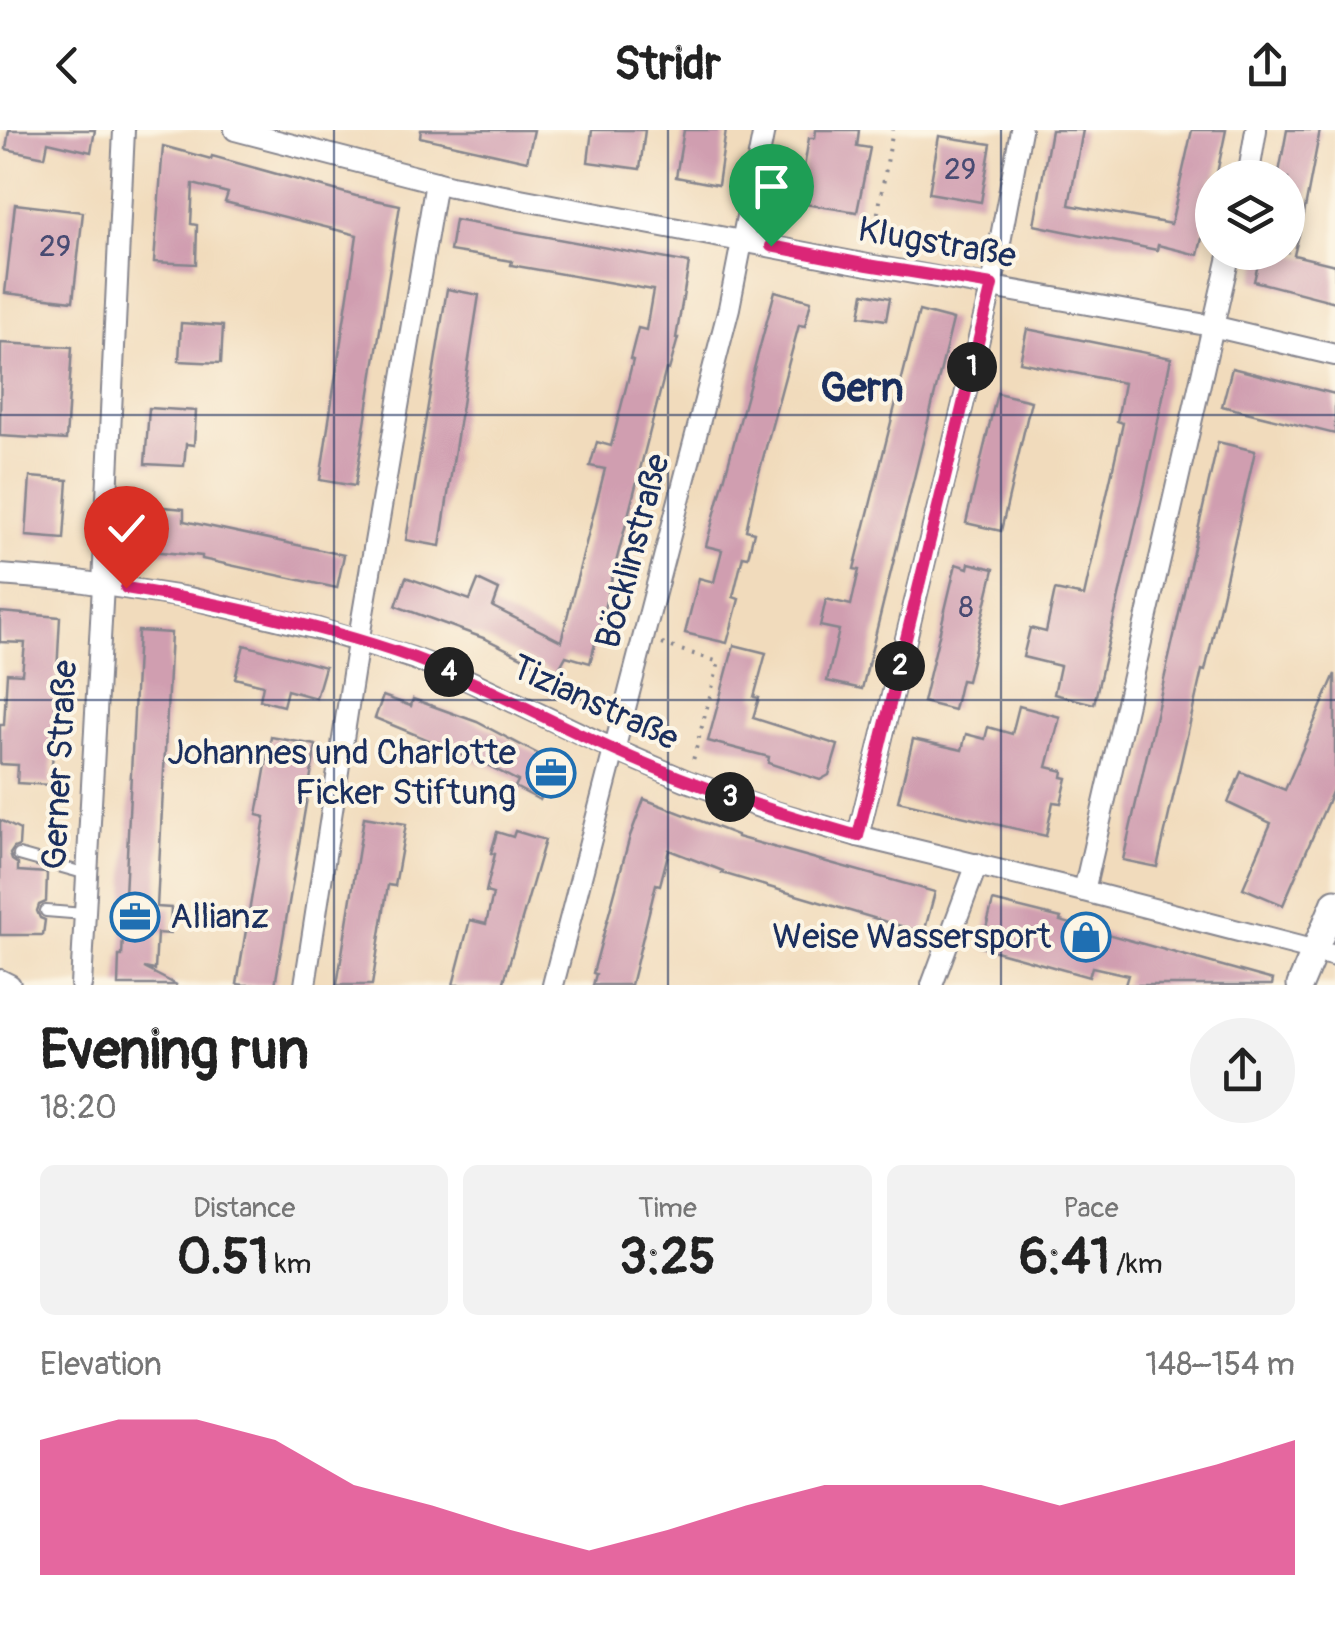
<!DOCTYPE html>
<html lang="en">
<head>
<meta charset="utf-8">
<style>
  :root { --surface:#fff; --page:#f2f2f2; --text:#222; --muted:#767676; --accent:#db2777 }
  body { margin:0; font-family:Pangolin,sans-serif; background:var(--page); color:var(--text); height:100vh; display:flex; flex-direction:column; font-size:38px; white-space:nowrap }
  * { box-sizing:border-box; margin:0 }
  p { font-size:32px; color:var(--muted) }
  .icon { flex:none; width:55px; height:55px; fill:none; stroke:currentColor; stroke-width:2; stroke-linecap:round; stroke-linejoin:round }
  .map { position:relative; height:855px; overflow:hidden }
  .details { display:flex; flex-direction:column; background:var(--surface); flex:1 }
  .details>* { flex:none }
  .controls { position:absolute; left:1195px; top:30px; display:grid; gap:20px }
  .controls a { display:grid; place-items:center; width:110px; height:110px; border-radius:50%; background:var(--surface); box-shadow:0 5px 15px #0003; font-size:50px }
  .pin { position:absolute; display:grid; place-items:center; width:85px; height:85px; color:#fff; margin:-102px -42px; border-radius:50% 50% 50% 0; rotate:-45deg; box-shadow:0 0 10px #0007 }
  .pin .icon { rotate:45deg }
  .km { position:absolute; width:50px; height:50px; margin:-25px; border-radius:50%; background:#222; color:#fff; font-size:28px; line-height:50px; text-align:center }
  .round { display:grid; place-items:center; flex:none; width:105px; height:105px; border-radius:52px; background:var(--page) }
  .summary { display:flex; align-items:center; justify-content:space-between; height:170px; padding:0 40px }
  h1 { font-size:55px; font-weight:700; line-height:75px }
  .metrics { display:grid; grid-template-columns:repeat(3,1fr); gap:15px; height:170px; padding:10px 40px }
  .metrics div { display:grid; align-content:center; border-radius:15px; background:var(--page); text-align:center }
  .metrics b { font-size:50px; font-weight:700 }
  .metrics small { font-size:28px; font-weight:400 }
  .metrics p { font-size:28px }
  .chart { height:280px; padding:20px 40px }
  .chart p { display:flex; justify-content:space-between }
  .chart svg { width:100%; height:180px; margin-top:10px; fill:var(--accent); opacity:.7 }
  header { display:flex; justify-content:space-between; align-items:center; height:130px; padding:0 40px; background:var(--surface); font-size:45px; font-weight:700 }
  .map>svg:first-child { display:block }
  .building { fill:#d09eb0 }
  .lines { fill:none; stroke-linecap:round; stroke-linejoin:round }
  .service-casing { stroke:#86858d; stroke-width:14 }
  .minor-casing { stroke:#86858d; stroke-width:24 }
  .tertiary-casing { stroke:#86858d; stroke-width:29 }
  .path { stroke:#86858d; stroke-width:4; stroke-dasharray:2.5 8; stroke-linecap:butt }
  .service { stroke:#fff; stroke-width:10 }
  .minor { stroke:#fff; stroke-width:20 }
  .tertiary { stroke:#fff; stroke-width:25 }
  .route-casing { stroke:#fff; stroke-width:20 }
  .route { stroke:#db2777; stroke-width:12 }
  .grid { fill:none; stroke:#1b2f5e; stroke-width:2.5; stroke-opacity:0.55 }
  .labels { text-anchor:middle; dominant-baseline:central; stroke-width:8; stroke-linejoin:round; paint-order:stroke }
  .number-label { font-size:30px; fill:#484b72 }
  .street-label { font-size:35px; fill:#1b2f5e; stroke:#fcf5e5 }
  .poi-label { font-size:35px; fill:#1b2f5e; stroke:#fcf5e5; text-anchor:end }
  .quarter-label { font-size:40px; font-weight:bold; fill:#1b2f5e; stroke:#fcf5e5 }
</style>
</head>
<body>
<header><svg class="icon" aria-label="back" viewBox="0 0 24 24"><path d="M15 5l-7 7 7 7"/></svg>Stridr<svg class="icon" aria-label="share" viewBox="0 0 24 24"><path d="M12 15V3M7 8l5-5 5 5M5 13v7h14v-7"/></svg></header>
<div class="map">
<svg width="1335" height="855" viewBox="0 0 1335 855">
  <rect width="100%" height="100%" fill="#fcf5e5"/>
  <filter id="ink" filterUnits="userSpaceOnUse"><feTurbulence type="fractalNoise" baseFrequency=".01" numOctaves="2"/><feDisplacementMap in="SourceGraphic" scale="20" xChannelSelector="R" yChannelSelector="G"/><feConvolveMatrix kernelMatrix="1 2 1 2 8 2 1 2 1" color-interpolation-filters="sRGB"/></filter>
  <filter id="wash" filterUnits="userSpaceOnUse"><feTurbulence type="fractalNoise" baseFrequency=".0048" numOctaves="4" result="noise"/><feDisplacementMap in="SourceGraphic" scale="40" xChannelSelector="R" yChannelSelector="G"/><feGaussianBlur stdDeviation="2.25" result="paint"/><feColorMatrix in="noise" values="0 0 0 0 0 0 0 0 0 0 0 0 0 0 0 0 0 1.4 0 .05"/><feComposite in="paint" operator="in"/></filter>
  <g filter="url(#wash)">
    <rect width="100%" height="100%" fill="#f1dbbc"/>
    <g id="blocks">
      <g class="building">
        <polygon points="9,0 95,0 91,22 48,12 45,27 6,19"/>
        <polygon points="421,0 534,0 527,31 420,7"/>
        <polygon points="592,0 645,0 640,39 588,32"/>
        <polygon points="684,0 726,0 718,55 676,47"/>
        <polygon points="816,0 859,0 857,16 870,18 857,82 798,73 809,8 815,8"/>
        <polygon points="1051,0 1083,0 1069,75 1171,94 1192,0 1226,0 1216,48 1212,48 1212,66 1198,125 1158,115 1157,120 1034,95"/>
        <polygon points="1287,0 1320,0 1304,84 1294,125 1335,135 1335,172 1254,151 1261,122 1288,122 1288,48 1278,48"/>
        <polygon points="939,6 991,14 981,72 929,63"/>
        <polygon points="163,16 211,29 212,26 356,66 400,75 355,356 320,350 357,105 225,72 228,63 193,54 191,94 197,95 196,134 154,132"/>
        <polygon points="15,74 83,82 73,171 5,163"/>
        <polygon points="455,90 689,133 676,208 678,208 669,240 666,239 590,533 566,526 556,544 486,509 396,476 406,447 470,470 478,450 499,460 493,477 561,511 605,339 590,336 597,312 611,316 633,230 630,229 638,198 646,200 653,160 511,135 512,131 450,121"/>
        <polygon points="447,159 479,165 440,416 406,410"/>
        <polygon points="775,161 811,171 805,196 799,195 756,354 746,400 754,402 748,427 743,426 733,467 739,469 727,513 685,503 699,448 714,452 722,420 706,416"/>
        <polygon points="864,163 890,168 886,190 860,186"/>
        <polygon points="919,181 953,190 862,559 827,551 839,500 820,496 826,469 851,475 859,440 854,439"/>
        <polygon points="181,193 223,196 221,233 179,231"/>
        <polygon points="1027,199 1171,228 1145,354 1094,574 1054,564 1060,536 1023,527 1030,498 1046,502 1055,460 1084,466 1123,293 1117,291 1124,253 1020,232"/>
        <polygon points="1,213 72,217 66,310 0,306"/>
        <polygon points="1232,238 1335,264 1335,304 1222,276"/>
        <polygon points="997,263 1031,271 1001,401 966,393"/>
        <polygon points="149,278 196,281 194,315 186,314 184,336 145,334"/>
        <polygon points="1218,312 1255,321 1205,541 1202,540 1157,737 1123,730"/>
        <polygon points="30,347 68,350 64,409 26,406"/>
        <polygon points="143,375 184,379 184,391 344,425 337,458 202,429 202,426 141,420"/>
        <polygon points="969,433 994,439 967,551 961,550 954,580 923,572 956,434 968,438"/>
        <polygon points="0,482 60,487 51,655 17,653 18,635 0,634 0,595 4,595 7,543 22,544 25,513 0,512"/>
        <polygon points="138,501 171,503 157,777 171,778 170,804 157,803 155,840 144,838 177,855 118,855 119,826 122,826"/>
        <polygon points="244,515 325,537 316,568 287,560 283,576 260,570 263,555 235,548"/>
        <polygon points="734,515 766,523 754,567 759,568 753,588 838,615 829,645 820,650 768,633 769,627 708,611"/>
        <polygon points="1335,544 1335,655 1283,775 1243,758 1271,693 1228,673 1241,642 1285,660"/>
        <polygon points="383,566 411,576 413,569 477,592 559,635 540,670 515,657 518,651 483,633 482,635 448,618 375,588"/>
        <polygon points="1019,576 1060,587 1047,637 1063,641 1062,647 1067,648 1061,673 1053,672 1046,706 898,671 913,609 962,620 966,604 985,609 988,597 1012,604"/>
        <polygon points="271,607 316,615 275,855 245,855 237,854 265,687 257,685"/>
        <polygon points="644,669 737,705 737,707 935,762 924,803 722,743 723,741 669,720 660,755 656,754 631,855 593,855 596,844 593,843 630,706"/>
        <polygon points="364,687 406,694 395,756 388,755 372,855 337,855"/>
        <polygon points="0,690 20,700 19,716 14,718 10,724 12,730 18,734 18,741 47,743 46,772 39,775 37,781 40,788 45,790 43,805 0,805"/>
        <polygon points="515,701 545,710 503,855 453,855 470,790 486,794 493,764 486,762 495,724 491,723 497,702 513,707"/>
        <polygon points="993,771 1061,788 1060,791 1273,850 1272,855 1125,855 1128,845 1092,837 1089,847 981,817"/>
      </g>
    </g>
  </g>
  <g filter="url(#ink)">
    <use href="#blocks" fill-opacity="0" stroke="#86858d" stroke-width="2.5"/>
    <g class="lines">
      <g class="service-casing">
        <g id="service">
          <polyline points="19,725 87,744"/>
          <polyline points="46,781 84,784"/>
        </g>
      </g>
      <g class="minor-casing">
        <g id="minor">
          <polyline points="235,0 451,56 868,135 1212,196 1335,225"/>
          <polyline points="1248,48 1256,0"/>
          <polyline points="0,445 78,451 189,468 318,499 412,528 455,544 615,620 687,651 765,679 858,706 1084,761 1335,826"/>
          <polyline points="858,706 992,155 1021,0"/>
          <polyline points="1084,761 1230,122"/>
          <polyline points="0,850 10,855"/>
          <polyline points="81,855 103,455 124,0"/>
          <polyline points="305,855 355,531 436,52"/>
          <polyline points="553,855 729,178 764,0"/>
          <polyline points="932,855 977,734"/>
        </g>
      </g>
      <g class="tertiary-casing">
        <polyline id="tertiary" points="1300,855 1335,772"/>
      </g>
      <g class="path">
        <polyline points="874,104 893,0"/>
        <polyline points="662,514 719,532 692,634"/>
      </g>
      <use href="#service" class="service"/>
      <use href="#minor" class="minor"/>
      <use href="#tertiary" class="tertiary"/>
    </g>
  </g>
  <g class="lines" filter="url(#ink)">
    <g class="route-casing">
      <path id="route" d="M 126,458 C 223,474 321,495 414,528 C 483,554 547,590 614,620 C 693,656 775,682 858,706 L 992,155 L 868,135 L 771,116"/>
    </g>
    <use href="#route" class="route"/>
  </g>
  <path class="grid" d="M 334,0 L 334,855M 668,0 L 668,855M 1001,0 L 1001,855M 0,285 L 1335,285M 0,570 L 1335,570"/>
  <defs>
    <g id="office-ring" transform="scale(2.5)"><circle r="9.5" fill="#fcf5e5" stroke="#1f6fb2" stroke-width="1.5"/><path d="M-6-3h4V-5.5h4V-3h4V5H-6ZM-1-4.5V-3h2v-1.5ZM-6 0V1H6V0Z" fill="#1f6fb2"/></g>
    <g id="shop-ring" transform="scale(2.5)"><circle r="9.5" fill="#fcf5e5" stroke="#1f6fb2" stroke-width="1.5"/><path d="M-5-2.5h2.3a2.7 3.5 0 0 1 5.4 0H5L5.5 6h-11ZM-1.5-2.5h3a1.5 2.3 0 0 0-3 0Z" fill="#1f6fb2"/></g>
  </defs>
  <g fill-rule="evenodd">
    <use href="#office-ring" x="551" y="643"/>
    <use href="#office-ring" x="135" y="787"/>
    <use href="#shop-ring" x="1086" y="807"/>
  </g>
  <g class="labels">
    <g class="number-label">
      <text x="960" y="39">29</text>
      <text x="55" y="116">29</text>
      <text x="966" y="477">8</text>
    </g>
    <g class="street-label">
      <text transform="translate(937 113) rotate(10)">Klugstraße</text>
      <text transform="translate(633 421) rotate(-75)">Böcklinstraße</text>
      <text transform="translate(595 573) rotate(25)">Tizianstraße</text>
      <text transform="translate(60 635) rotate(-87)">Gerner Straße</text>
    </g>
    <g class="poi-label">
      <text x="516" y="623">Johannes und Charlotte<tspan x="516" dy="40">Ficker Stiftung</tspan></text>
      <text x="170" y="787" text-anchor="start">Allianz</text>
      <text x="1051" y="807">Weise Wassersport</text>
    </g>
    <g class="quarter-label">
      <text x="862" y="258">Gern</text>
    </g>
  </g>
</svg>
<div class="controls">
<a><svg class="icon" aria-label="layers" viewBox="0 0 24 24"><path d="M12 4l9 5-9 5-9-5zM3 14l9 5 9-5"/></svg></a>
</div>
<div class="pin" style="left:771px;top:116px;background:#1e9e55"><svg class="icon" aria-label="arrive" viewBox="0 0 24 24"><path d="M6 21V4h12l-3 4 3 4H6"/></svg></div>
<div class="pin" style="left:126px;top:458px;background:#d93025"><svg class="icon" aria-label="check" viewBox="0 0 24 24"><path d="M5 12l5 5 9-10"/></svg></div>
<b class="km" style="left:972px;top:237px">1</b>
<b class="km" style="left:900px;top:536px">2</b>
<b class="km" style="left:730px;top:667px">3</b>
<b class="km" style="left:449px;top:542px">4</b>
</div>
<section class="details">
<div class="summary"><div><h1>Evening run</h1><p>18:20</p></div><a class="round"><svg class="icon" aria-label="share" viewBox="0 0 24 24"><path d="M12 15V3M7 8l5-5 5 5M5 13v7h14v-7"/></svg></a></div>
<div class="metrics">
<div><p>Distance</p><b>0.51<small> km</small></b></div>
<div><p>Time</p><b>3:25</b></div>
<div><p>Pace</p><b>6:41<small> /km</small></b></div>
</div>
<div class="chart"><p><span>Elevation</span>148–154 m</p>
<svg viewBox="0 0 160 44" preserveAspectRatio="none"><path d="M0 44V11L10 6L20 6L30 11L40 22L50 27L60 33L70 38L80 33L90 27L100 22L110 22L120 22L130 27L140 22L150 17L160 11V44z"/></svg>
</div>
</section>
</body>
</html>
